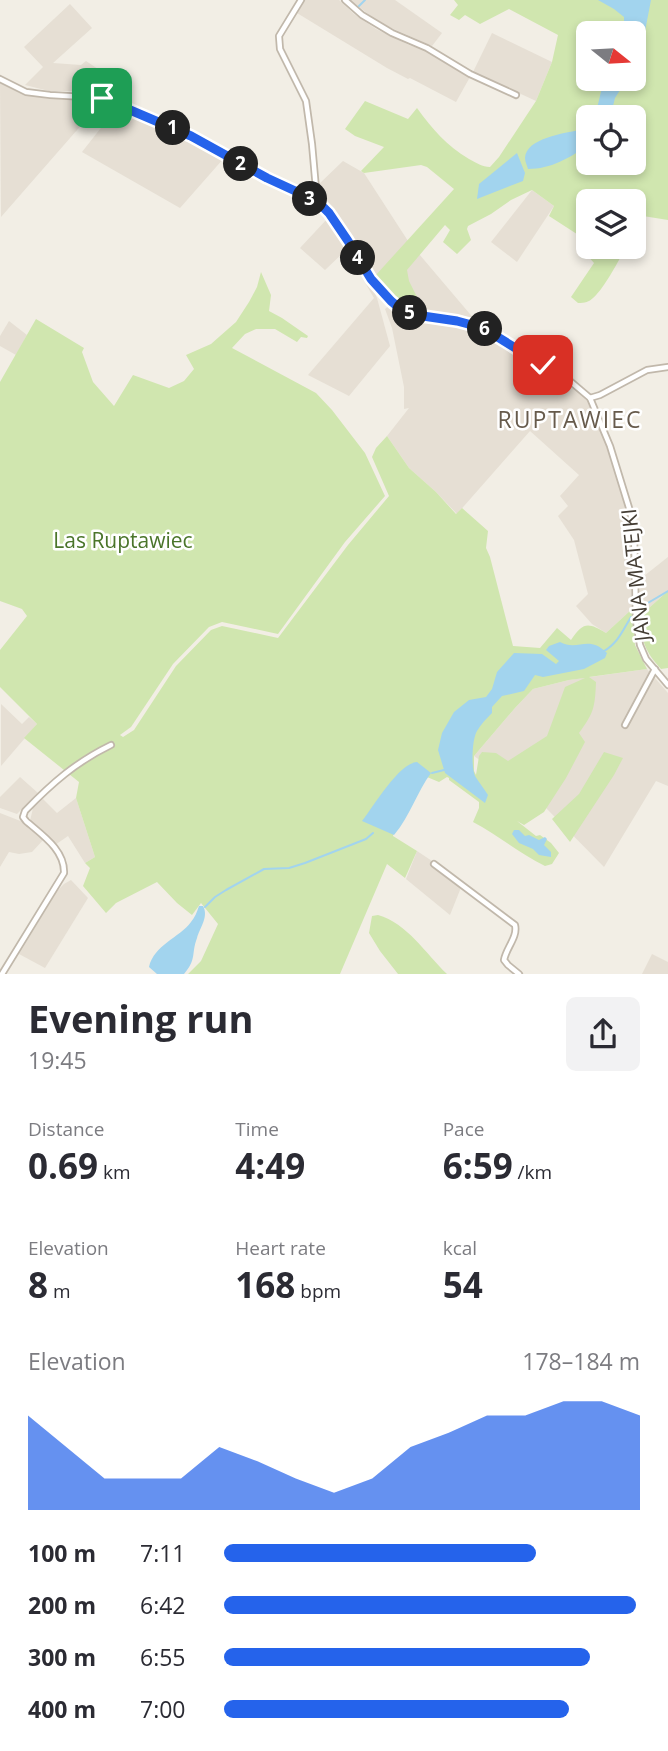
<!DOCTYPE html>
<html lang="en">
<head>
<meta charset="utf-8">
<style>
  :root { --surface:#fff; --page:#f2f2f3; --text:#2b2b33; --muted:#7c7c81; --accent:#2563eb }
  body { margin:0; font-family:"Open Sans",sans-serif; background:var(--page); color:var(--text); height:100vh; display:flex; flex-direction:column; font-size:26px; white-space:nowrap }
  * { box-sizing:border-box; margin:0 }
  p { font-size:23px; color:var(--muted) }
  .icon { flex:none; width:38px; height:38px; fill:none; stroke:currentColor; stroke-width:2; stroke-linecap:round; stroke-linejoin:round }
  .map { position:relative; height:974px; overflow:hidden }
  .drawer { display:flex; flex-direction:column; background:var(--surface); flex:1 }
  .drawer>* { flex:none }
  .needle { width:46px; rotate:108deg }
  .controls { position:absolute; left:576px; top:21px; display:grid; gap:14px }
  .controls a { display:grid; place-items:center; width:70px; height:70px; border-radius:10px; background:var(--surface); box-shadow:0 4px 10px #0003; font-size:35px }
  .pin { position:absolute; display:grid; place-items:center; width:60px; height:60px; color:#fff; margin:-30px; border-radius:14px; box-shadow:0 4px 10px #0006 }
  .km { position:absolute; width:35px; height:35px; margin:-18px; border-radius:50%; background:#222; color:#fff; font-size:19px; line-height:35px; text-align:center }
  .round { display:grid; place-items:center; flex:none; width:74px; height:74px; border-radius:10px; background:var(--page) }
  .head { display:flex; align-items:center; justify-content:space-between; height:119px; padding:0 28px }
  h1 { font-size:38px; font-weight:700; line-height:52px }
  .metrics { display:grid; grid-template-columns:repeat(3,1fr); gap:10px; height:119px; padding:7px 28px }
  .metrics div { display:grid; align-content:center }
  .metrics b { font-size:35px; font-weight:700 }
  .metrics small { font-size:19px; font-weight:400 }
  .metrics p { font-size:19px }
  .chart { height:196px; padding:14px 28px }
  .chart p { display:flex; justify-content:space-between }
  .chart svg { width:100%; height:126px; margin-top:7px; fill:var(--accent); opacity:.7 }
  ul { padding:0 28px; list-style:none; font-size:23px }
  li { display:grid; grid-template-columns:112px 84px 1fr; align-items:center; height:52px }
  li i { height:18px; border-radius:9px; background:var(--accent) }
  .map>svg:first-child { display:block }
  .residential { fill:#e6dfd4 }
  .green { fill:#d0e6af; fill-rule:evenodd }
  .water { fill:#a2d4ee }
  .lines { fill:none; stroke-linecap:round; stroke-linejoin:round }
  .stream { stroke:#a2d4ee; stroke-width:2 }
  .minor-casing { stroke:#c1b8ab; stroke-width:8 }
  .minor { stroke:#fff; stroke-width:4.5 }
  .route-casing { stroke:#fff; stroke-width:14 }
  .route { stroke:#2563eb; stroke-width:9 }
  .labels { text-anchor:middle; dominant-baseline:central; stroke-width:5; stroke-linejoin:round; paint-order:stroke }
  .park-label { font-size:21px; fill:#4a752a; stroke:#fff }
  .street-label { font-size:21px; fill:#453e35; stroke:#fff }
  .neighbourhood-label { font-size:23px; letter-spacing:2px; fill:#675b4c; stroke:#fff }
</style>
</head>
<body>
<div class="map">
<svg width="668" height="974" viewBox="0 0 668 974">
  <rect width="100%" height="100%" fill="#f2eee5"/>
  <g class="residential">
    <polygon points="305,0 339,0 354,14 376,29 409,45 429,52 470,77 456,102 410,78 408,79 387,68 297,13"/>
    <polygon points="350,0 395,0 442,33 432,46 380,23"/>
    <polygon points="70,4 92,28 53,63 81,65 86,61 104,73 87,91 49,91 25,85 43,67 24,47"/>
    <polygon points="492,33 552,62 536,101 473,72"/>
    <polygon points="0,83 20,93 32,96 50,99 87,99 104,102 187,138 224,158 180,208 82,152 115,110 98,106 1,217"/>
    <polygon points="343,161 364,173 408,241 475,320 461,315 414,309 401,303 387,290 375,276 327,204 319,189 318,185"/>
    <polygon points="532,190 554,206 517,262 491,242"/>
    <polygon points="328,218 369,281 377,298 390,346 349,396 308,375 374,298 346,250 325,270 300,248"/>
    <polygon points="391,304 397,309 411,317 460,323 493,338 575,388 587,401 599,426 619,482 626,507 630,535 632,609 606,633 592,624 576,606 588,594 574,540 558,516 568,506 560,496 579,475 530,431 457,514 436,492 409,468 387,436 409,408 404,409 404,387 392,328 385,309"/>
    <polygon points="9,321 27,335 16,355 0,346 0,336"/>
    <polygon points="668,557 668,591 640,616 639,580"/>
    <polygon points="647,669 668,693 668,786 656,781 604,867 546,808 474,756 515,708 533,689 569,680"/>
    <polygon points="1,704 22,724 29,717 37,724 1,766"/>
    <polygon points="20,777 38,793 17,814 0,808 0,797"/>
    <polygon points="76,798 95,857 85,863 68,836 55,845 30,821 33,808 43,799 57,813"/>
    <polygon points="0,813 23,822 44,839 32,852 19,854 9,852 0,867"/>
    <polygon points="417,851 444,869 462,885 450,915 406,879"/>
    <polygon points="71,880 88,898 45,968 19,954 57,891 64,884"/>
    <polygon points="652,954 668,962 668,974 642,974"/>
  </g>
  <g class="green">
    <path d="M 454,0 L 668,0 L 668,220 L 643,216 L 634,233 L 634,201 L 588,201 L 588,247 L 626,247 C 619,260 604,289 593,298 C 589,302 585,303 578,303 L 571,297 L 594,263 L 578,245 L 583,238 L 549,216 L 554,206 L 532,190 L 511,200 L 491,214 L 468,226 L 467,229 L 471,240 L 457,254 L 443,242 L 450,230 L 445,225 L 407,270 L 409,281 L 424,311 C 403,307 390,291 375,276 L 454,189 L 427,167 L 421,165 L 364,173 L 361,171 L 384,147 L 355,136 L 345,129 L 365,101 L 408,119 L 417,108 C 433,130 446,145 469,159 C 477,163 482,167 490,167 L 499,157 L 536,101 L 552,62 L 558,35 L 509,9 L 480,24 L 465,15 L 459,20 L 450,15 L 458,5 ZM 588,33 L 634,33 L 634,79 L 588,79 ZM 588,117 L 634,117 L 634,163 L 588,163 Z"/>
    <path d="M 261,272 L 271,295 L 269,311 L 282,318 L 308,336 L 307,338 L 301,337 L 297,342 L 275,329 L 256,329 L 245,334 L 232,348 L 316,393 L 332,410 L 365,453 L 385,496 L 345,542 L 278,634 L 222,622 L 209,627 L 173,664 L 131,727 L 120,735 L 123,737 L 134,730 L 176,666 L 211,630 L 222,626 L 278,638 L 348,545 L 389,496 L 372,457 L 376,448 L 387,436 L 409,468 L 436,492 L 456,514 L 462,508 L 488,531 L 486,548 L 490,557 L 513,646 L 540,648 L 557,628 L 571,640 C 583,622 588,622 606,633 L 632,609 L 635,645 L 647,669 L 589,677 L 596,682 C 595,707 594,713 579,733 L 585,742 L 566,778 L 544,812 L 524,825 L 517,821 L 536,836 L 540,835 L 551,843 L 559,853 L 552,864 L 545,866 C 520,854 498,835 473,822 L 479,808 L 479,802 L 449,780 L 449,778 L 447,777 L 439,782 L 427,777 L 394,830 L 393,836 L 417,851 L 405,878 L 387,864 L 340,974 L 188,974 L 201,961 L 218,924 L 201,903 L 192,915 L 177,903 L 157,882 L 116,903 L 106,913 L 83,886 L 90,868 L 85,863 L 95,857 L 76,798 L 79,782 L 24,738 L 37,724 L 0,687 L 0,650 L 27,616 L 22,609 L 0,601 L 0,382 L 36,319 L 84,348 L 82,352 L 93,382 L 114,406 L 133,375 L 169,388 L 184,381 L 194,369 L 186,355 L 211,344 L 236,322 L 249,302 L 257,287 ZM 585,678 L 565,687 L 547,736 L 508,761 L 496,753 L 482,752 L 479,756 L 476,775 L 474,771 L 474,756 L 515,708 L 533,689 L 569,680 Z"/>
    <path d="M 668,591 L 668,668 L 661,669 C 645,652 641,640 640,616 Z"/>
    <polygon points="604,752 623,758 614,775 570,842 552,819 579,794"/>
    <path d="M 378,915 C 407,923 426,954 447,974 L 398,974 L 380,951 L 369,933 L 372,916 Z"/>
  </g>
  <g class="water">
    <polygon points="598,0 651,0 641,52 634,63 634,33 624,33 624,17 614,9"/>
    <polygon points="604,79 627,79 615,98 612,110 608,117 595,117"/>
    <path d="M 580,130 L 587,146 C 569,158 551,169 528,169 C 527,165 525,162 525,158 C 526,138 565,133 580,130 Z"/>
    <polygon points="517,153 525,173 523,181 477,199 479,184"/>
    <path d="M 560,642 C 578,652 588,634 607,653 L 605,658 L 584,669 L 543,677 L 535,675 L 524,691 L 502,696 L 492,707 L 492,713 C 487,718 481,724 477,731 C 472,739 471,767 475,776 C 479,782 484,789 488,795 L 485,803 L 445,773 L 438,750 L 442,733 L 454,712 L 469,700 L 486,697 L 492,689 L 497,672 L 514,653 L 542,654 L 556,664 L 559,661 L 546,650 L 549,646 Z"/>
    <path d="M 417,762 L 431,773 C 417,792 410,816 394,835 L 362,821 C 374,806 399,763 417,762 Z"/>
    <polygon points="514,830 519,830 525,836 529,835 539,840 545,837 547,839 544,845 551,852 551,857 539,855 533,849 519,843 512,834"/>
    <path d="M 199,906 L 203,906 C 209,917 200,927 197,938 C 191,954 197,959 184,974 L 157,974 L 149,967 C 154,945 179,938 191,922 C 195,917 197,912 199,906 Z"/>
  </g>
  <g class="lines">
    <g class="stream">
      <polyline points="359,6 365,0"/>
      <polyline points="641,607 668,591"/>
      <path d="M 604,651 C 618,643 623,630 631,617"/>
      <polyline points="432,773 444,770"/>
      <polyline points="205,907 215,897 226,890 264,869 289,868 305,863 366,839 373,833"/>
    </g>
    <g class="minor-casing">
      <g id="minor">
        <polyline points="301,0 279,36 280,49 306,101 312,144 317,200 329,213 348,241 371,280 391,301 403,311 416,315 457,321 483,328 570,381 590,398 610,446 630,511 634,532 636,621 640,645 646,659 668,685"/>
        <polyline points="345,0 362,15 392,33 427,48 470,74 516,95"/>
        <polyline points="0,79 26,92 50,95 102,98 191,137 267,178 317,200"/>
        <polyline points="590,398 600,395 647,370 668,367"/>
        <polyline points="625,725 655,669"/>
        <path d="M 434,864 L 515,925 C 518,937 506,948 504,960 L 508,965 L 519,974"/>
        <path d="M 2,974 L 64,873 C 65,850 42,835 26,821 L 23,817 L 25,811 C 52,783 76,762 111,745"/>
      </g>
    </g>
    <use href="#minor" class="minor"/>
  </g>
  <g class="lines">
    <g class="route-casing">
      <polyline id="route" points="102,98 191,136 267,178 317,201 329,213 348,241 371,279 391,301 403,311 416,315 457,321 483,328 543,365"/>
    </g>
    <use href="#route" class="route"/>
  </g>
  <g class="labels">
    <g class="park-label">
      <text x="123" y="540">Las Ruptawiec</text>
    </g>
    <g class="street-label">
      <text transform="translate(635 575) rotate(-96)">JANA MATEJKI</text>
    </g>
    <g class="neighbourhood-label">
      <text x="570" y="419">RUPTAWIEC</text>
    </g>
  </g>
</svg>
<div class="controls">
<a><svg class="needle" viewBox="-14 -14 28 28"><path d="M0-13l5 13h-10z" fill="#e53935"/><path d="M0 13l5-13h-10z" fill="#7c7c81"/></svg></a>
<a><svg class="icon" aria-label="locate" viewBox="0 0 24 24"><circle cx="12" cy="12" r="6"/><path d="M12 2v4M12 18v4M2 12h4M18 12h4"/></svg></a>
<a><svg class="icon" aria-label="layers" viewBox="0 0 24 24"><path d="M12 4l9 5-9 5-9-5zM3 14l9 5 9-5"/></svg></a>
</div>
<div class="pin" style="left:102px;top:98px;background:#1e9e55"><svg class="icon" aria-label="arrive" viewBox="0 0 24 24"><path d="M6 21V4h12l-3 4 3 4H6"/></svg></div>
<div class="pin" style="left:543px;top:365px;background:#d93025"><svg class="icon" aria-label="check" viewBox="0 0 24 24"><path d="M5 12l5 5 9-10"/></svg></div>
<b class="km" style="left:173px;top:128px">1</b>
<b class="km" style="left:241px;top:164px">2</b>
<b class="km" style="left:310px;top:199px">3</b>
<b class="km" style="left:358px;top:258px">4</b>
<b class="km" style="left:410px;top:313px">5</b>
<b class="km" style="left:485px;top:329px">6</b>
</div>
<section class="drawer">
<div class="head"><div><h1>Evening run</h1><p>19:45</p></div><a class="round"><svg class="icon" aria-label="share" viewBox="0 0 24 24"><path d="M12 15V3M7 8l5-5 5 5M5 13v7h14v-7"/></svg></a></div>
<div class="metrics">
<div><p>Distance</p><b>0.69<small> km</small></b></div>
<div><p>Time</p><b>4:49</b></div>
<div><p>Pace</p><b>6:59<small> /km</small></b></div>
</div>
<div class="metrics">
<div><p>Elevation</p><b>8<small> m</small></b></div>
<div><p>Heart rate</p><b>168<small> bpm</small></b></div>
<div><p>kcal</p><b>54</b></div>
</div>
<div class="chart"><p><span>Elevation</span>178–184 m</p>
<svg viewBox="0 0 160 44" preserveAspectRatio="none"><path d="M0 44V11L10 22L20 33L30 33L40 33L50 22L60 27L70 33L80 38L90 33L100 22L110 17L120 11L130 11L140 6L150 6L160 11V44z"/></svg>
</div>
<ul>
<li><b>100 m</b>7:11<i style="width:75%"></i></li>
<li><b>200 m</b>6:42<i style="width:99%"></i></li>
<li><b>300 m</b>6:55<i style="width:88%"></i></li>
<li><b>400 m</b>7:00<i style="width:83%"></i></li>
</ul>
</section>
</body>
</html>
